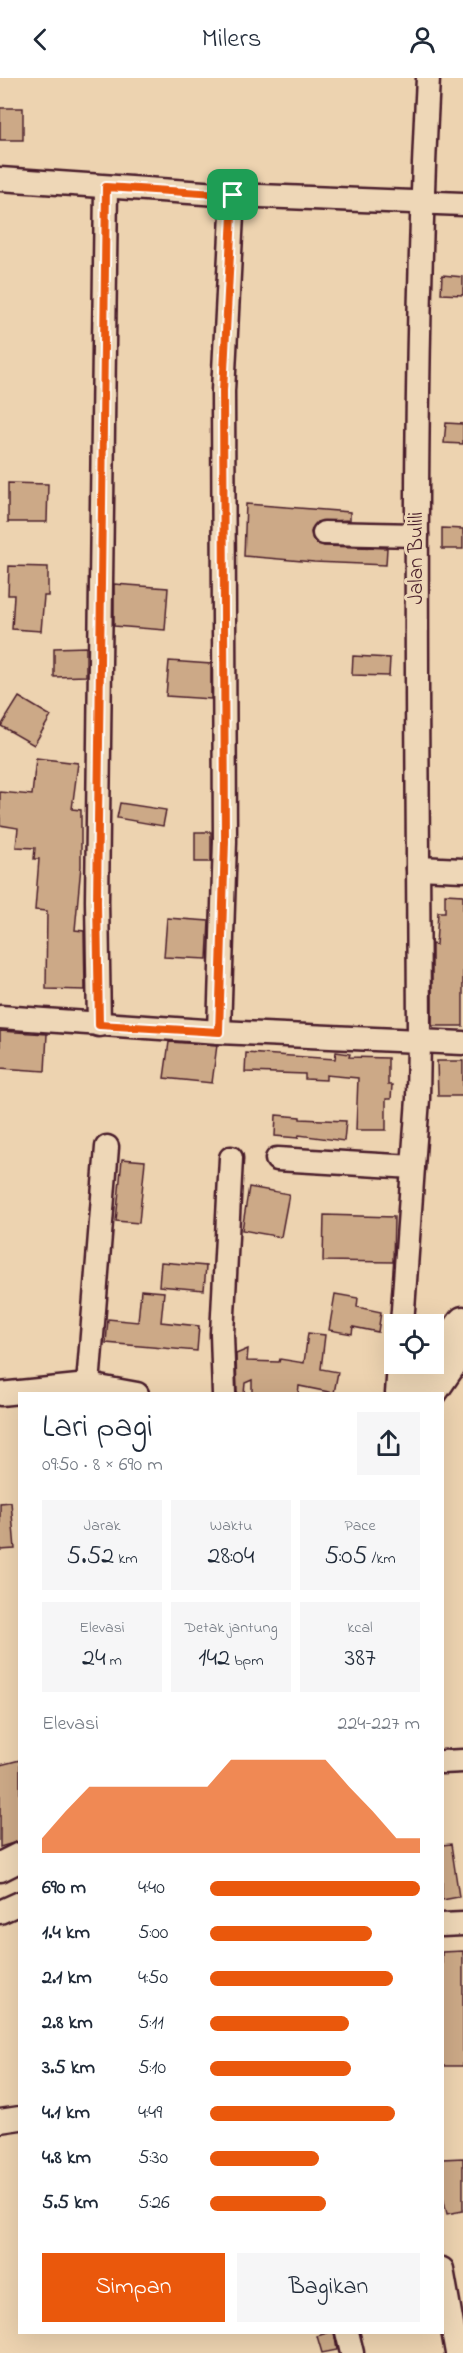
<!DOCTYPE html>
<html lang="id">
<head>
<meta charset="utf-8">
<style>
  :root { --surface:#fff; --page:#f6f6f7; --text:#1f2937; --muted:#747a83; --accent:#ea580c }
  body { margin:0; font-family:"Indie Flower",sans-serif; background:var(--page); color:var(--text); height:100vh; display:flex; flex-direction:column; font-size:22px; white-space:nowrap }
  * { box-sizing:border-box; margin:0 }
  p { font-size:20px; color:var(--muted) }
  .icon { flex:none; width:33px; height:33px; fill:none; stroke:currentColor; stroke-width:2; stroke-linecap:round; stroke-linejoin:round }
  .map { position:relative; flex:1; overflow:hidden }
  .drawer { position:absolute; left:18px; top:1314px; width:426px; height:942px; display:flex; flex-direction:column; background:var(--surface); border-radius:0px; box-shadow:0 6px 24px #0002 }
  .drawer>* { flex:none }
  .buttons { position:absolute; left:384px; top:1236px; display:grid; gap:12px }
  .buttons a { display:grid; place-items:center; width:60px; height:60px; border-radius:0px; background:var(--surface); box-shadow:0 6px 24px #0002; font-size:30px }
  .pin { position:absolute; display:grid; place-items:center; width:51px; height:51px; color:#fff; margin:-26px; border-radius:12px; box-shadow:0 3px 9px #0006 }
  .round { display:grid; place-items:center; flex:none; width:63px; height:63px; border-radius:0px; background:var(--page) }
  .overview { display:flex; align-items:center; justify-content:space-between; height:102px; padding:0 24px }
  h1 { font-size:33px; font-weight:600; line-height:45px }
  .figures { display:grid; grid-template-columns:repeat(3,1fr); gap:9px; height:102px; padding:6px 24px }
  .figures div { display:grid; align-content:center; border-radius:0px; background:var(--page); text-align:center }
  .figures b { font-size:26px; font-weight:600 }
  .figures small { font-size:16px; font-weight:400 }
  .figures p { font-size:16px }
  .chart { height:168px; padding:12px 24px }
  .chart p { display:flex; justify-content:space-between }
  .chart svg { width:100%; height:108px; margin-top:6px; fill:var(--accent); opacity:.7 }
  .action { display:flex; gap:12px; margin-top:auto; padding:12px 24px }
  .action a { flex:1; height:69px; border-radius:0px; background:var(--accent); color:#fff; font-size:24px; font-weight:600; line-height:69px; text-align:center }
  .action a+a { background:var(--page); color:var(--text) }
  ul { padding:0 24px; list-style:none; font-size:20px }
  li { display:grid; grid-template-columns:96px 72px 1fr; align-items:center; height:45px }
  li i { height:15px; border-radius:8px; background:var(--accent) }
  header { display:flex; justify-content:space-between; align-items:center; height:78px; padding:0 24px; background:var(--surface); font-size:27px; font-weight:600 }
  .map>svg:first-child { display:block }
  .building { fill:#cca987; stroke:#4a1f2b; stroke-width:1.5 }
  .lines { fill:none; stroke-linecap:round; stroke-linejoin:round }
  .minor-casing { stroke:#4a1f2b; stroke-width:27 }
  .tertiary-casing { stroke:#4a1f2b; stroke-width:33 }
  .minor { stroke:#eed7b7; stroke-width:22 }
  .tertiary { stroke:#eed7b7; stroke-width:28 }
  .route-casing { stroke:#fff; stroke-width:12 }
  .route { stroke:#ea580c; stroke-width:8 }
  .labels { text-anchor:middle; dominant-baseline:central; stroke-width:6; stroke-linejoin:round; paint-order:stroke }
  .street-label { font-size:21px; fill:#4a1f2b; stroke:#eed7b7 }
</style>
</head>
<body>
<header><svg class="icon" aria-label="back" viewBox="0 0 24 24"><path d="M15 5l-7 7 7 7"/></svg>Milers<svg class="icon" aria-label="person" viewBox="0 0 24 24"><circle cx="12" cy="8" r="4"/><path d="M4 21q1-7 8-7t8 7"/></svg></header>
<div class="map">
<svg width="463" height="2275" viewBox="0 0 463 2275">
  <rect width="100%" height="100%" fill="#edd3b0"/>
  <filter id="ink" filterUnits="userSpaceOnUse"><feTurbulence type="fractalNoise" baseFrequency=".0167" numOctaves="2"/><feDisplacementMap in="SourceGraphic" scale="12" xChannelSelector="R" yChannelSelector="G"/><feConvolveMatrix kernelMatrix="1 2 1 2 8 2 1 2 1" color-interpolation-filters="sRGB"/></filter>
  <g filter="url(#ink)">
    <g class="building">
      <rect x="0" y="30" width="23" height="32"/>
      <polygon points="442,197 463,199 463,217 441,216"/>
      <polygon points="446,345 463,346 463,366 444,365"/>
      <polygon points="8,405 48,406 47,444 8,444"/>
      <polygon points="246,426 350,434 350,442 317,444 311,454 313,462 324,468 387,470 386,487 314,484 244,478"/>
      <polygon points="442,450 463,451 463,471 442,471"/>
      <polygon points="9,488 48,489 48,518 44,518 41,553 12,551 14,517 8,517"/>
      <polygon points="114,506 168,510 165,552 114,548"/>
      <polygon points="86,569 86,598 54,599 54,570"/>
      <polygon points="353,578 390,580 389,598 352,597"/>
      <polygon points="169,583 211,586 211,621 166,618"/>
      <polygon points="19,619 51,638 34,667 1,648"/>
      <polygon points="36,680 78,685 72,731 81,732 81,788 75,852 84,853 85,912 46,911 47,833 35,832 39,781 34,781 35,770 16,769 18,750 0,747 0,714 32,717"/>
      <polygon points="120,725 166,732 163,748 117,740"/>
      <rect x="195" y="754" width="16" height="30"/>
      <polygon points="445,816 463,817 463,948 432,948 432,866 436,867 438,834 445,834"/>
      <polygon points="167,840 209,843 207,881 164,879"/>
      <polygon points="0,953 47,956 45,993 0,990"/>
      <polygon points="169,964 217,967 212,1005 164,1000"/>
      <polygon points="336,974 350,976 349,979 388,980 388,1007 392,1007 391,1021 386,1021 386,1052 356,1052 358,1000 326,997 326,1002 305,1001 305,996 245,994 246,975 335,981"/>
      <polygon points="437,983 463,983 463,1018 438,1018"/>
      <polygon points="276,1037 300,1039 300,1041 346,1043 344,1063 299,1057 298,1060 275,1058"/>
      <polygon points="122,1081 145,1083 139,1145 116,1143"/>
      <polygon points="249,1109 289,1116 281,1159 242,1152"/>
      <polygon points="324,1137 394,1139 393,1184 323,1183"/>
      <polygon points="161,1184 206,1188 204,1212 159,1208"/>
      <polygon points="141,1212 164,1214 161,1244 199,1248 197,1273 106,1265 108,1241 138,1244"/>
      <polygon points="335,1216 358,1220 357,1229 381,1234 378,1254 353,1249 352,1256 329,1252"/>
      <polygon points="308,1255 325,1257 321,1291 338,1294 334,1315 299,1308 298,1316 252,1315 252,1302 245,1305 244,1316 237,1316 236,1276 248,1271 247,1283 279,1284 280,1281 304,1285"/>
      <polygon points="11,1424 15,1471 0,1472 0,1425"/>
      <polygon points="20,1682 20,1763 0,1769 0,1687"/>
      <polygon points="451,1766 459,1819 442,1822 442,1767"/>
      <polygon points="463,1873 463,1988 442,1988 442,1874"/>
      <polygon points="463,2080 463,2133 447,2136 442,2115 442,2081"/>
      <polygon points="330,2254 334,2254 337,2272 322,2275 317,2258"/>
    </g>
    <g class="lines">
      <g class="minor-casing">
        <g id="minor">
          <polyline points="0,101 233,117 463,126"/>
          <polyline points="324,455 417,457"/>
          <polyline points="418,790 463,792"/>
          <polyline points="0,939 219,954 463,965"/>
          <polyline points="99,947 97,823 106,109"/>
          <polyline points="219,954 225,763 223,313 233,117"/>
          <path d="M 277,1081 L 413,1089 L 418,1021 L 419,962 C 418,642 411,320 428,0"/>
          <polyline points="402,1246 413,1089"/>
          <polyline points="88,1307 107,1069"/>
          <polyline points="0,1316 88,1307 137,1316"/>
          <polyline points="224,1316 222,1256 231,1080"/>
          <polyline points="397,1316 399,1286"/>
          <polyline points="435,1316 463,1275"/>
          <polyline points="442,1684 463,1683"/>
          <polyline points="0,1834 20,1825"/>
          <polyline points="442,1847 463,1846"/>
          <polyline points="0,2043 20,2040"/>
          <polyline points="442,2191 457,2275"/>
          <polyline points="347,2254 352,2275"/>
        </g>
      </g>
      <g class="tertiary-casing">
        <g id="tertiary">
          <polyline points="434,1283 463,1243"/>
          <polyline points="410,1316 432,1286"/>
          <polyline points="0,1789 20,1779"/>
        </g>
      </g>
      <use href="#minor" class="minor"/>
      <use href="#tertiary" class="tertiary"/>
    </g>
  </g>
  <g class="lines" filter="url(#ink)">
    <g class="route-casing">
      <polygon id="route" points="106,109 233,117 223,313 225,763 219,954 99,947 97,823"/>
    </g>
    <use href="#route" class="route"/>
  </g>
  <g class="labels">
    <g class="street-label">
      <text transform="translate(417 480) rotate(-90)">Jalan Bulili</text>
    </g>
  </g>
</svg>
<div class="buttons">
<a><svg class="icon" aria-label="locate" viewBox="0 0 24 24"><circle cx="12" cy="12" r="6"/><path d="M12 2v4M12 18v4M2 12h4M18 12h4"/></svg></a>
</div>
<div class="pin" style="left:233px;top:117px;background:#1e9e55"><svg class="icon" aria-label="arrive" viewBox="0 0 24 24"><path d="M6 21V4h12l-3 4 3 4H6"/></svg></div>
<section class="drawer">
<div class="overview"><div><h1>Lari pagi</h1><p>09:50 · 8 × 690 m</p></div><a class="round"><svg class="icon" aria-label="share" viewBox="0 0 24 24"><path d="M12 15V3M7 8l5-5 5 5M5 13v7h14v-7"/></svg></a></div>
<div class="figures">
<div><p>Jarak</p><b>5.52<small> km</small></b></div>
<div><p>Waktu</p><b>28:04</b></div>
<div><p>Pace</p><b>5:05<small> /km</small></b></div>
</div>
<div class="figures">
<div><p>Elevasi</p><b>24<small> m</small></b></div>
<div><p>Detak jantung</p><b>142<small> bpm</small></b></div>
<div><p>kcal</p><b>387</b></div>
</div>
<div class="chart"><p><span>Elevasi</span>224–227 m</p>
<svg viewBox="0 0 160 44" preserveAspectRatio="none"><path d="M0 44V38L10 27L20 17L30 17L40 17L50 17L60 17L70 17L80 6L90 6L100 6L110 6L120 6L130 17L140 27L150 38L160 38V44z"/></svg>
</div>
<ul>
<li><b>690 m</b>4:40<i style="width:100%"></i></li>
<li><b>1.4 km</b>5:00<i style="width:77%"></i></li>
<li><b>2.1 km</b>4:50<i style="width:87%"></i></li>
<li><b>2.8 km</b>5:11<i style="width:66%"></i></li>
<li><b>3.5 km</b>5:10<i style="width:67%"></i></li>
<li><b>4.1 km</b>4:49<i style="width:88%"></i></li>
<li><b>4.8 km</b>5:30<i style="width:52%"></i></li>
<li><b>5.5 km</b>5:26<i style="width:55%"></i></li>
</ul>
<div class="action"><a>Simpan</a><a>Bagikan</a></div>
</section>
</div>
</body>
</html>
